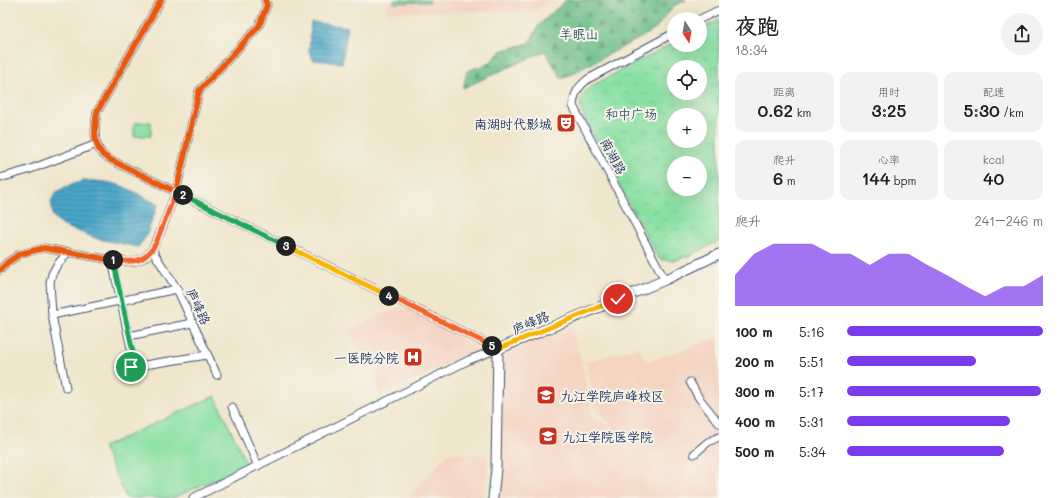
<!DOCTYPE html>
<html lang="zh">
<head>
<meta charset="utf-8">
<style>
  :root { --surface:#fff; --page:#f2f2f2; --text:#202124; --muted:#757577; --accent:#7c3aed }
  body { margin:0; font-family:Mali,"LXGW WenKai TC",sans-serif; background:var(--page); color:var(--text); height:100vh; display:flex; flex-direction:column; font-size:15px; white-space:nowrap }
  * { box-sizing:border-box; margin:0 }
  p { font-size:13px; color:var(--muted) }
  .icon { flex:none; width:22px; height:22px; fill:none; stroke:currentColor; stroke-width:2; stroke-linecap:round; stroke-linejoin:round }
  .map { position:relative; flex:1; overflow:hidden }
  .sheet { display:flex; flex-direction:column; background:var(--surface); width:340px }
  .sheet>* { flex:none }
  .needle { width:26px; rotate:169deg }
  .controls { position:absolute; left:667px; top:12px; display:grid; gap:8px }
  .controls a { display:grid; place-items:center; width:40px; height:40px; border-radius:50%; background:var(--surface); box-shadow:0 4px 16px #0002; font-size:20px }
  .pin { position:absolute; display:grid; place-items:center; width:34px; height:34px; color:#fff; margin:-17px; border:2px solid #fff; border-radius:50%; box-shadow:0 1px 4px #0007 }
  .km { position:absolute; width:20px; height:20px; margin:-10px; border-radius:50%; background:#222; color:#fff; font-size:11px; line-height:20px; text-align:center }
  .round { display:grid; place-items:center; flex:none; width:42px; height:42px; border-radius:21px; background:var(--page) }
  .headline { display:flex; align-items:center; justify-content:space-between; height:68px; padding:0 16px }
  h1 { font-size:22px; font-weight:600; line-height:30px }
  .metrics { display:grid; grid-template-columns:repeat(3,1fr); gap:6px; height:68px; padding:4px 16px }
  .metrics div { display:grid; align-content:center; border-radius:10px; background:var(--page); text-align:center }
  .metrics b { font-size:17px; font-weight:600 }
  .metrics small { font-size:11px; font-weight:400 }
  .metrics p { font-size:11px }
  .chart { height:112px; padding:8px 16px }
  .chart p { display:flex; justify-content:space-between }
  .chart svg { width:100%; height:72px; margin-top:4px; fill:var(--accent); opacity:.7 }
  ul { padding:0 16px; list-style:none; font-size:13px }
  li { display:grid; grid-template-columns:64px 48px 1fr; align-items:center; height:30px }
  li i { height:10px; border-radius:5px; background:var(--accent) }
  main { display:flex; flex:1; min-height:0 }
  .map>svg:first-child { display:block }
  .built { fill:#f4d3c1 }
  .green { fill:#88e0a3; stroke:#528880 }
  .forest { fill:url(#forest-firs); stroke:#447674 }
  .park { fill:url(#park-crowns); stroke:#528880; fill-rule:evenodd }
  .water { fill:url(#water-rules); stroke:#326a93 }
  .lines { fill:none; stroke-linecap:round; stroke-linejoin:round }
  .minor-casing { stroke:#3b4a6e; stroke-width:9 }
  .major-casing { stroke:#3b4a6e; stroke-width:11 }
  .minor { stroke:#fff; stroke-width:7 }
  .major { stroke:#fff; stroke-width:9 }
  .cycleway-casing { stroke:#f7f3e8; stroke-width:8 }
  .cycleway { stroke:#e8590c; stroke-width:6 }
  .split-1-casing { stroke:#fff; stroke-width:8 }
  .split-2-casing { stroke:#fff; stroke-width:8 }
  .split-3-casing { stroke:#fff; stroke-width:8 }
  .split-4-casing { stroke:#fff; stroke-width:8 }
  .split-5-casing { stroke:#fff; stroke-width:8 }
  .split-6-casing { stroke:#fff; stroke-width:8 }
  .split-1 { stroke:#22a559; stroke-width:5 }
  .split-2 { stroke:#f0652b; stroke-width:5 }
  .split-3 { stroke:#22a559; stroke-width:5 }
  .split-4 { stroke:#f5b400; stroke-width:5 }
  .split-5 { stroke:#f0652b; stroke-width:5 }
  .split-6 { stroke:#f5b400; stroke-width:5 }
  .labels { text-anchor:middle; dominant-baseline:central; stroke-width:4; stroke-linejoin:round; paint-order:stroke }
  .park-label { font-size:13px; fill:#365b6f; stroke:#f7f3e8 }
  .poi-label { font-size:13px; fill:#1b2f5e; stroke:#f7f3e8; text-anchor:end }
  .street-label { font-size:13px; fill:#1b2f5e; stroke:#f7f3e8 }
</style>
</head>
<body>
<main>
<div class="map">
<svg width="719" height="498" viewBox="0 0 719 498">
  <defs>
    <pattern id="forest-firs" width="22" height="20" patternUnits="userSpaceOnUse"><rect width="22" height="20" fill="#6ebe89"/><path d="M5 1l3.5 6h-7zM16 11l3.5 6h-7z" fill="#5a9b73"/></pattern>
    <pattern id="park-crowns" width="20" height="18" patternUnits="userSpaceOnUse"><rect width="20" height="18" fill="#88e0a3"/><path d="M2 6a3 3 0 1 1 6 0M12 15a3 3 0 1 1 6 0" fill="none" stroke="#75c08f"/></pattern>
    <pattern id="water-rules" width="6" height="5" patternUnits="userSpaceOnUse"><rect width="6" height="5" fill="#49a6c8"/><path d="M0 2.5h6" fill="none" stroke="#3c88a6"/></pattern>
  </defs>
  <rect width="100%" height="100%" fill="#f7f3e8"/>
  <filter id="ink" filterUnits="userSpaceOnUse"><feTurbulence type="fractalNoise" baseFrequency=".025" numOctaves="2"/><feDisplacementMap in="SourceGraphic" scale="8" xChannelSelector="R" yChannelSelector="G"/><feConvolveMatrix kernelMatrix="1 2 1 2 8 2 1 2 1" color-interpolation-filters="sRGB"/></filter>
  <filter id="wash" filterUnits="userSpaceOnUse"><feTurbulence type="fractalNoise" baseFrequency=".012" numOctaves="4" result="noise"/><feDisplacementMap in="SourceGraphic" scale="16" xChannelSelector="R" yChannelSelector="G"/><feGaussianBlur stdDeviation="0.9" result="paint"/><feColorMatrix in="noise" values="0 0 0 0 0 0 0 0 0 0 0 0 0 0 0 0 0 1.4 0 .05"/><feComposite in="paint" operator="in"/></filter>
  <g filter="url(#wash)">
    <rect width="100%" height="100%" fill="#efe6cb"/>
    <g class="built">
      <polygon points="387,0 550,0 535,11 387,12"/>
      <polygon points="401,307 481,350 444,365 381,395 349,330"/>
      <polygon points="572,325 583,369 593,420 603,422 639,460 596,408 586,362 638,347 647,362 719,337 719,498 498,498 505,355"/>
      <polygon points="449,453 488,455 484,498 409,498 409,496"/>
    </g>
    <g class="green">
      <polygon points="394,0 430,0 430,2 394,3"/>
      <polygon points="151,122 151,136 134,136 134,123"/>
      <polygon points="215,396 247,465 173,498 126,498 103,447"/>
    </g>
    <polygon class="forest" points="566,0 686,0 674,6 657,27 642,37 562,79 545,51 463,88 467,71 489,63 501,51 529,43 539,25"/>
    <path class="park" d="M 719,20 L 719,241 C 702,249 676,267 658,258 L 583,115 C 577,100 580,95 593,85 L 674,43 L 674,45 L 700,45 L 700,30 ZM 674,67 L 700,67 L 700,93 L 674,93 ZM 674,115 L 700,115 L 700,141 L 674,141 ZM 674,163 L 700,163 L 700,189 L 674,189 Z"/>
    <g class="water">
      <polygon points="311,22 348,27 342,63 313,60 309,51"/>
      <path d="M 83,181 C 94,181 105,181 115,184 C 129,187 144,198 158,204 L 146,237 L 138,247 L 98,239 L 61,225 L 53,216 L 51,202 L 55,193 L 65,187 Z"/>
    </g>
  </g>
  <g filter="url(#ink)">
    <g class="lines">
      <g class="minor-casing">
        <g id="minor">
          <path d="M 161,0 L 97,112 C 95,126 92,143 103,155 C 107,158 112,161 117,163 L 498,349"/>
          <polyline points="700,19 719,10"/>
          <polyline points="0,178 28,170 97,144"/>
          <polyline points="152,250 177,289 217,375"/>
          <polyline points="112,260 135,367"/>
          <polyline points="0,270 8,262 20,254 44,248 112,260 133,262 144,258 152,250 160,233 176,192 199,91 259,26 267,5 265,0"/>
          <path d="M 665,280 L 573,106 C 574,93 578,87 588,79 L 674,33"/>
          <polyline points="52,315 177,289"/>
          <polyline points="129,336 192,323"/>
          <polyline points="132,367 207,355"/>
          <polyline points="690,382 699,398 719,423"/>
          <polyline points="66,388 52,315 50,282 52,274 57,265 68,252"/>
          <polyline points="232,407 258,466"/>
          <polyline points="694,454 708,442 719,437"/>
          <polyline points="193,498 469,360 498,349"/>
        </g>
      </g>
      <g class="major-casing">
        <polyline id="major" points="493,498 496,469 498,349 665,280 719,254"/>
      </g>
      <use href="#minor" class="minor"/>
      <use href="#major" class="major"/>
      <g class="cycleway-casing">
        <g id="cycleway">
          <path d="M 161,0 L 97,112 C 95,126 92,143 103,155 C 107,158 112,161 117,163 L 498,349"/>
          <polyline points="0,270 8,262 20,254 44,248 112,260 133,262 144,258 152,250 160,233 176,192 199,91 259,26 267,5 265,0"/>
        </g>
      </g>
      <use href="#cycleway" class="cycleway"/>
    </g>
  </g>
  <g class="lines" filter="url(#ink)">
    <g class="split-1-casing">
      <polyline id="split-1" points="113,260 136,366 131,367"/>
    </g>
    <g class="split-2-casing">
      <path id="split-2" d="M 113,260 C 133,263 145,263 156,243 L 176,192 L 183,195"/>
    </g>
    <g class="split-3-casing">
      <polyline id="split-3" points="183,195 286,246"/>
    </g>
    <g class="split-4-casing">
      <polyline id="split-4" points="286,246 389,296"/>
    </g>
    <g class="split-5-casing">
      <polyline id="split-5" points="389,296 492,346"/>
    </g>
    <g class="split-6-casing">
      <polyline id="split-6" points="492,346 498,349 618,299"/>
    </g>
    <use href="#split-1" class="split-1"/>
    <use href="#split-2" class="split-2"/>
    <use href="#split-3" class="split-3"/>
    <use href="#split-4" class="split-4"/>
    <use href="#split-5" class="split-5"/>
    <use href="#split-6" class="split-6"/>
  </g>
  <defs>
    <g id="theatre-square" transform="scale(1)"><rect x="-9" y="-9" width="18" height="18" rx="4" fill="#c8321e" stroke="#f7f3e8"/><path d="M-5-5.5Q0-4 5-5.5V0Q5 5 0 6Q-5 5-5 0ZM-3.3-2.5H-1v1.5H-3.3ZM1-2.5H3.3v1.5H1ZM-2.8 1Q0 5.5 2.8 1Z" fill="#fff"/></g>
    <g id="hospital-square" transform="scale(1)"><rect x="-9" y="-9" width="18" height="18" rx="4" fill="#c8321e" stroke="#f7f3e8"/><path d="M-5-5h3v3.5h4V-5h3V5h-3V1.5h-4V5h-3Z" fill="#fff"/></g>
    <g id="university-square" transform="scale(1)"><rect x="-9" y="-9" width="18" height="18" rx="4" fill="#c8321e" stroke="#f7f3e8"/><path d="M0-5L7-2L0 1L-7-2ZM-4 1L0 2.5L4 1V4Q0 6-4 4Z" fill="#fff"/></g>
  </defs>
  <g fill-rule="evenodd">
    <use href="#theatre-square" x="566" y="123"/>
    <use href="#hospital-square" x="413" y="357"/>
    <use href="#university-square" x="546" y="395"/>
    <use href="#university-square" x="548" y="436"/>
  </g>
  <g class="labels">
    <g class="park-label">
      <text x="579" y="33">羊眠山</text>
      <text x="631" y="113">和中广场</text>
    </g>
    <g class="poi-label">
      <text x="552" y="123">南湖时代影城</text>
      <text x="399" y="357">一医院分院</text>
      <text x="560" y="395" text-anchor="start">九江学院庐峰校区</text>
      <text x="562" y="436" text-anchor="start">九江学院医学院</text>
    </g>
    <g class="street-label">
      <text transform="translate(614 156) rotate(62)">南湖路</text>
      <text transform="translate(199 306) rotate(65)">庐峰路</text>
      <text transform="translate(530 322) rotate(-23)">庐峰路</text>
    </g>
  </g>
</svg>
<div class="controls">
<a><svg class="needle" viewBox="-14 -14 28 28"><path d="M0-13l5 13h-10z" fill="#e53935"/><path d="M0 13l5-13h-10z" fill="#757577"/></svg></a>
<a><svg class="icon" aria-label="locate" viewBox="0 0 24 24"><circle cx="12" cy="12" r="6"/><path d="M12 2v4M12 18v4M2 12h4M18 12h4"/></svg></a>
<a>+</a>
<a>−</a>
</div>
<div class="pin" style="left:131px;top:367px;background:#1e9e55"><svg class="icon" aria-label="arrive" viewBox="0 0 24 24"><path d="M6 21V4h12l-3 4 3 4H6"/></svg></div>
<div class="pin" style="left:618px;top:299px;background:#d93025"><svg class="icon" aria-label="check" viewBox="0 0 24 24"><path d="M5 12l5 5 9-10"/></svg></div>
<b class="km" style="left:113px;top:260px">1</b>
<b class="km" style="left:183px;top:195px">2</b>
<b class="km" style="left:286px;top:246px">3</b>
<b class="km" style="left:389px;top:296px">4</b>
<b class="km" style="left:492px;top:346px">5</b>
</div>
<section class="sheet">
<div class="headline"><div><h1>夜跑</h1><p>18:34</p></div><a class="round"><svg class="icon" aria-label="share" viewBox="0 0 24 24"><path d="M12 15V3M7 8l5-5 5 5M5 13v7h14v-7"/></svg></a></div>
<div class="metrics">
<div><p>距离</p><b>0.62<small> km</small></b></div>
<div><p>用时</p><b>3:25</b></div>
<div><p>配速</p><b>5:30<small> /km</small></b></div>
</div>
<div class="metrics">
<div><p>爬升</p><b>6<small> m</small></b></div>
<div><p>心率</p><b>144<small> bpm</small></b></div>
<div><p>kcal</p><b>40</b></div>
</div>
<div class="chart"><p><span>爬升</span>241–246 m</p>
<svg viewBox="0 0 160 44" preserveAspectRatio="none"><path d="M0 44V25L10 12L20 6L30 6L40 6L50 12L60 12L70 19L80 12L90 12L100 19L110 25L120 32L130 38L140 32L150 32L160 25V44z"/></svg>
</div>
<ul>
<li><b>100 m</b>5:16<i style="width:100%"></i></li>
<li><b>200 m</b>5:51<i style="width:66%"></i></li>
<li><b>300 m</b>5:17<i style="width:99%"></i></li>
<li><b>400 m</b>5:31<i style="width:83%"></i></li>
<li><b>500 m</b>5:34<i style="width:80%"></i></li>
</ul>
</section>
</main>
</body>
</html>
